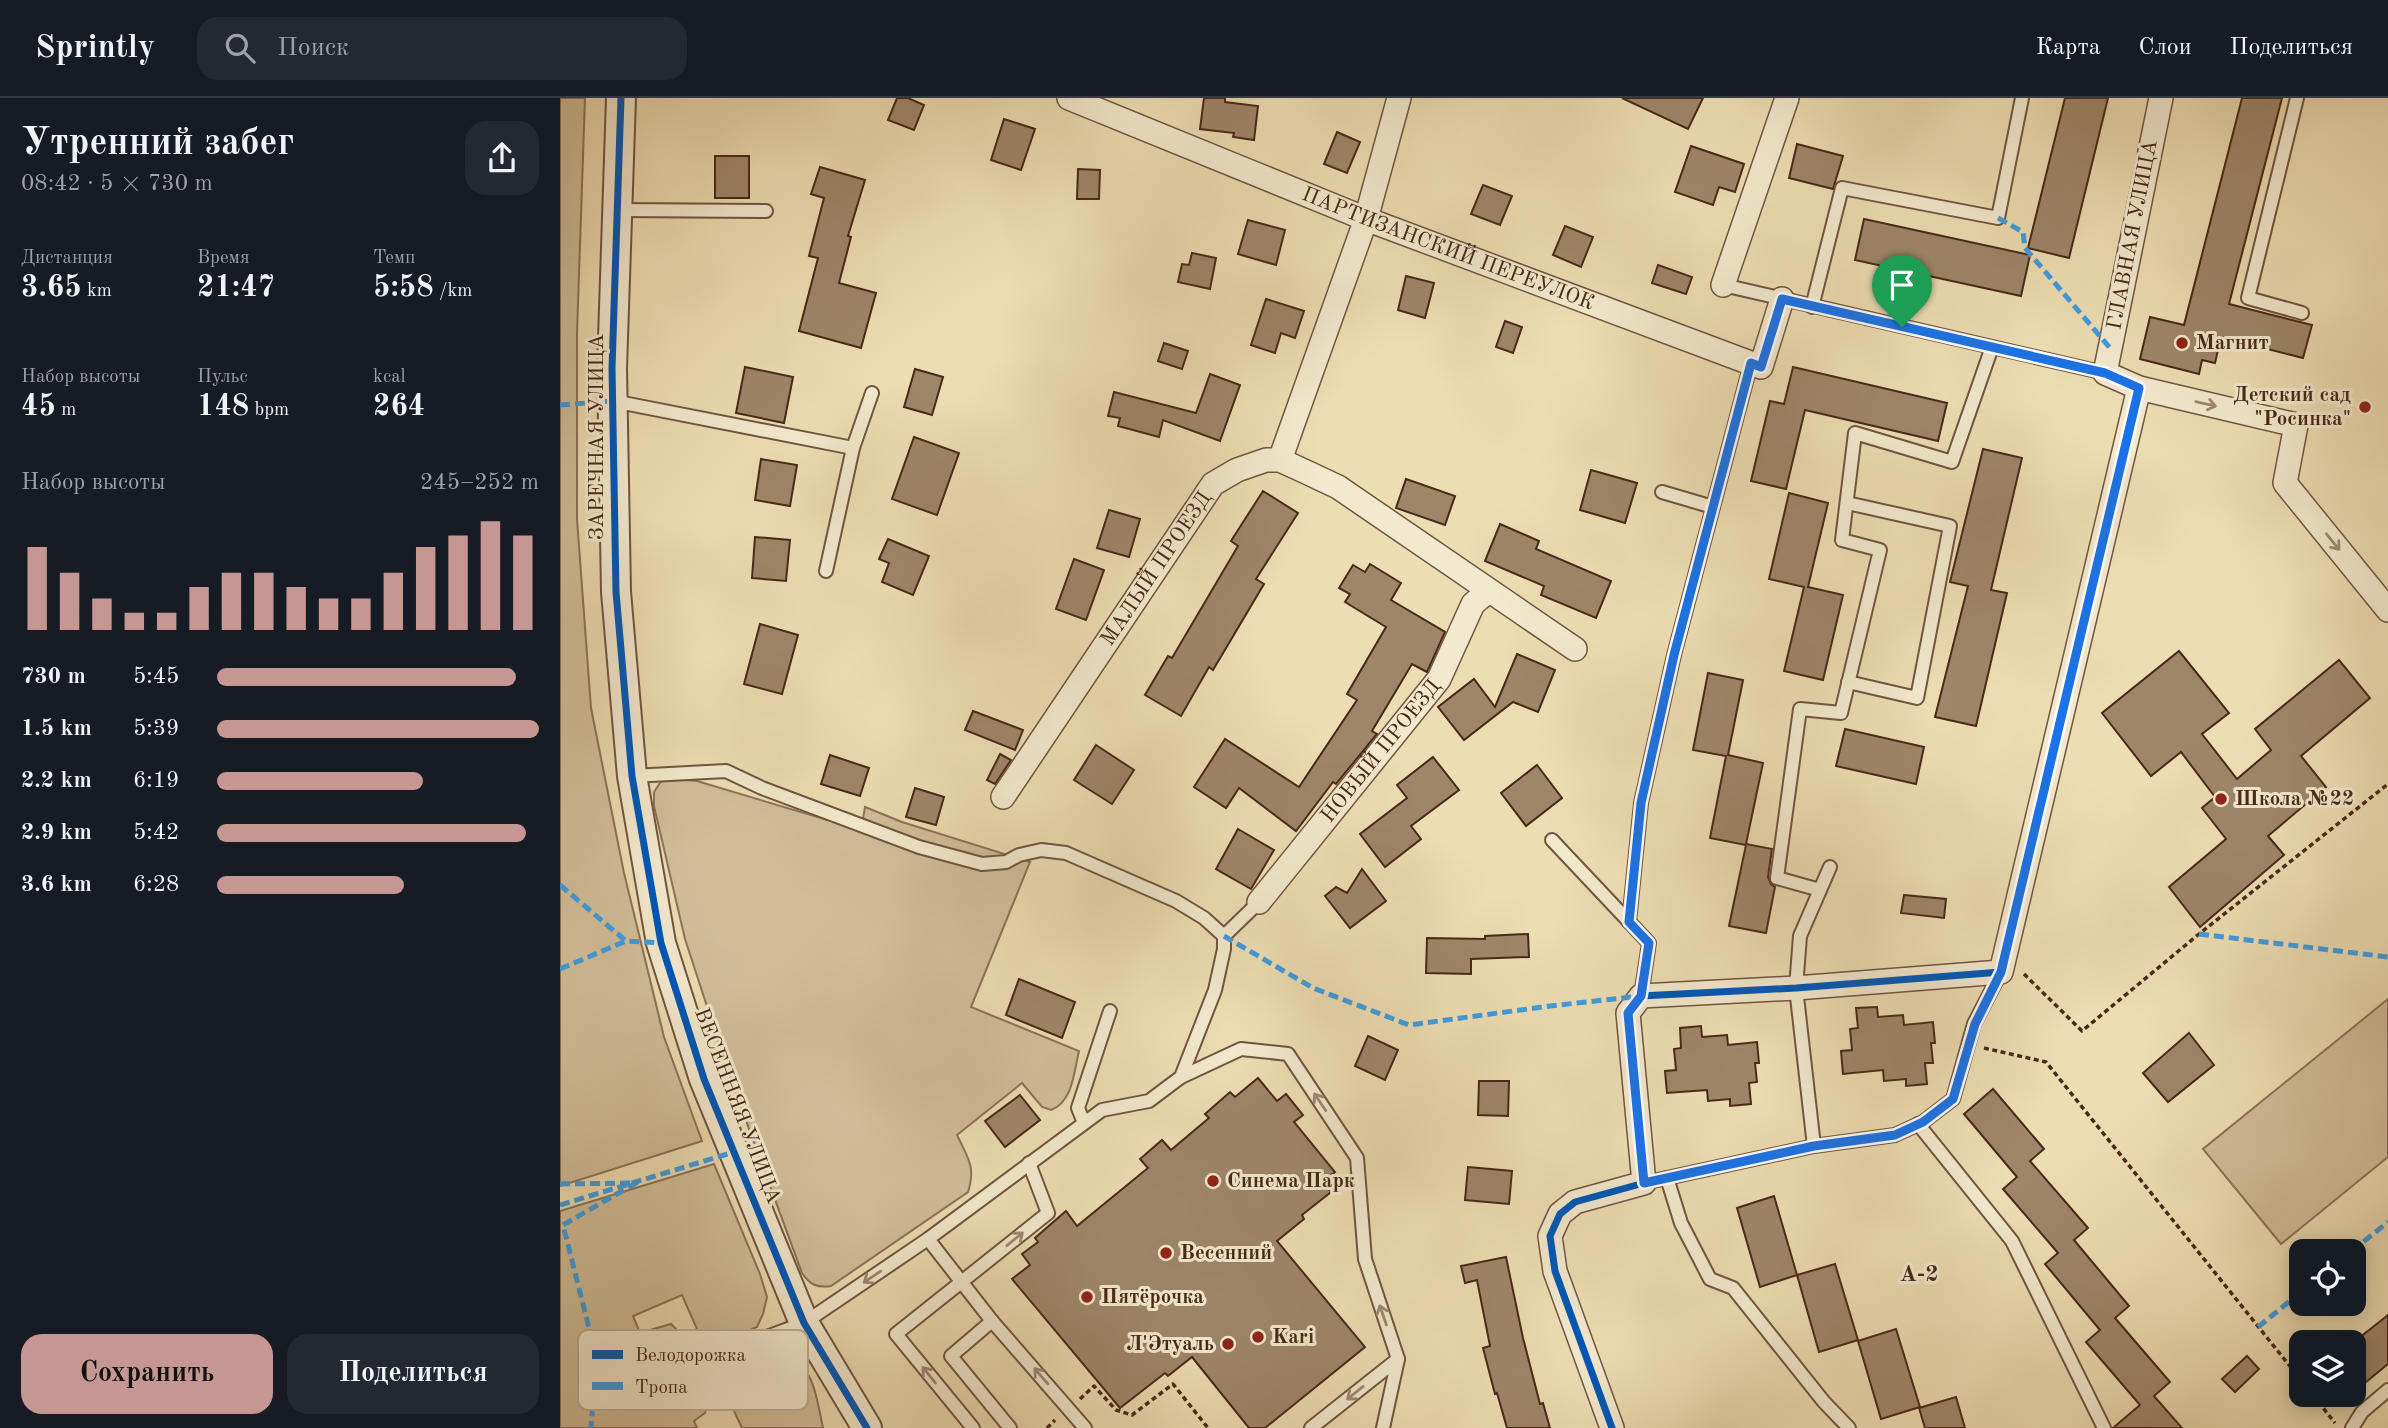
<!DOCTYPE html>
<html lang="ru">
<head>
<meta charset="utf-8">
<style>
  :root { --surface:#171b24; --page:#242831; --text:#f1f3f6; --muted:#9ea1a6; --line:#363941; --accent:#c59692 }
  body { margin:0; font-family:"Old Standard TT",serif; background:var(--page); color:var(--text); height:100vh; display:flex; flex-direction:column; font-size:26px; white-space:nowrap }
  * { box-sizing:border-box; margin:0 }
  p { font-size:23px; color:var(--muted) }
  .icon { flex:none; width:38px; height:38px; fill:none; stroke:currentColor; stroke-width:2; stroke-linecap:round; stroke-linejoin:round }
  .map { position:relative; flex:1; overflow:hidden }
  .side { display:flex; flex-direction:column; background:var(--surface); width:560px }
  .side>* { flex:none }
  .tools { position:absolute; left:1729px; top:1141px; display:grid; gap:14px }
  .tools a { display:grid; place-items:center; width:77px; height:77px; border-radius:14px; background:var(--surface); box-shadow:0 4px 18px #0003; font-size:35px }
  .pin { position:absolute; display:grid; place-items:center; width:60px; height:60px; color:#fff; margin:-72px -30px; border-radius:50% 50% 50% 0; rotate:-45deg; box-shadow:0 0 7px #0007 }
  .pin .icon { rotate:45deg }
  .round { display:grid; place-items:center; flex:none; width:74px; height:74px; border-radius:21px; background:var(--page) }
  .head { display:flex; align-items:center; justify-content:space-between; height:119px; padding:0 21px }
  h1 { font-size:38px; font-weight:600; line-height:52px }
  .metrics { display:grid; grid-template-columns:repeat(3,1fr); gap:10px; height:119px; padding:7px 21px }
  .metrics div { display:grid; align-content:center }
  .metrics b { font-size:30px; font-weight:600 }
  .metrics small { font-size:19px; font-weight:400 }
  .metrics p { font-size:19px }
  .chart { height:196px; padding:14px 21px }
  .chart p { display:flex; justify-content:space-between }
  .chart svg { width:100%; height:126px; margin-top:7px; stroke:var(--accent); stroke-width:6 }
  .cta { display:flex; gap:14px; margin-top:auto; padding:14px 21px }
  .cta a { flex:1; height:80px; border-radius:21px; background:var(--accent); color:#111; font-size:28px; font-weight:600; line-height:80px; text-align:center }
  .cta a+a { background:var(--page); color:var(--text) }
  ul { padding:0 21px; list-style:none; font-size:23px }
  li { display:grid; grid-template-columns:112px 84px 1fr; align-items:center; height:52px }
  li i { height:18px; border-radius:9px; background:var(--accent) }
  header { display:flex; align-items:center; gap:42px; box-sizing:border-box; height:98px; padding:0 35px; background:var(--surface); border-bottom:2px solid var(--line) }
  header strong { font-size:33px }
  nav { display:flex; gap:38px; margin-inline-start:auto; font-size:24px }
  .search { width:490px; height:63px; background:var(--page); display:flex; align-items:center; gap:18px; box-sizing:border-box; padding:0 24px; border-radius:21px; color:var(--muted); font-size:26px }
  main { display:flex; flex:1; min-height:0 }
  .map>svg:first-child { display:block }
  .green { fill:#d1be99; stroke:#8c7358; stroke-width:2 }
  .building { fill:#9e8669; stroke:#482818; stroke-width:2 }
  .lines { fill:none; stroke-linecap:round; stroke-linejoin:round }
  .service-casing { stroke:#71553f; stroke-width:16 }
  .minor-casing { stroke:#71553f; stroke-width:26 }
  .tertiary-casing { stroke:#71553f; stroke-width:32 }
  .path { stroke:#482818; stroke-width:3.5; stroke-dasharray:5 3.5; stroke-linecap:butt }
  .service { stroke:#f3e9ce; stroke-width:12 }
  .minor { stroke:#f3e9ce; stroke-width:23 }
  .tertiary { stroke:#f3e9ce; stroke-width:28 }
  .quiet { stroke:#409cdf; stroke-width:5; stroke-dasharray:10 5; stroke-linecap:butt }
  .cycleway-casing { stroke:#f3e9ce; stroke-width:11 }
  .cycleway { stroke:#0057b8; stroke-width:7 }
  .oneway { stroke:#9e8873 }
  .route-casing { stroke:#fff; stroke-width:14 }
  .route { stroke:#1a73e8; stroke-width:9 }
  .poi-dot { fill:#8f2418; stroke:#f3e9ce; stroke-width:2.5 }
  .labels { text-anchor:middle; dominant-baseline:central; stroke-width:6; stroke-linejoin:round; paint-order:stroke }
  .street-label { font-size:21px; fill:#482818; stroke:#f3e9ce }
  .poi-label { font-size:21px; font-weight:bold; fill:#482818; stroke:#f3e9ce; text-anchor:start }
  .neighbourhood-label { font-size:23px; font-weight:bold; fill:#482818; stroke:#f3e9ce }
  .key { fill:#f3e9ce; stroke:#c0af97; stroke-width:2 }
  .key-label { font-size:19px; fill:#482818 }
</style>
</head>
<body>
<header>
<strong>Sprintly</strong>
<div class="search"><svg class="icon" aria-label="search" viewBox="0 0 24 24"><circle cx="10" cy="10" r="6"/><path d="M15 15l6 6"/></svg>Поиск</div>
<nav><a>Карта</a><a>Слои</a><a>Поделиться</a></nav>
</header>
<main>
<section class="side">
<div class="head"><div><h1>Утренний забег</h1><p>08:42 · 5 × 730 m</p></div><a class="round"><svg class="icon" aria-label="share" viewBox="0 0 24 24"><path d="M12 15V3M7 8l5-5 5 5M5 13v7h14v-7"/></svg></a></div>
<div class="metrics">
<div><p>Дистанция</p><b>3.65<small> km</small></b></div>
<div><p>Время</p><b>21:47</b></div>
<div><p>Темп</p><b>5:58<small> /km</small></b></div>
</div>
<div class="metrics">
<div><p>Набор высоты</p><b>45<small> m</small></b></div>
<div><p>Пульс</p><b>148<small> bpm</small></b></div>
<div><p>kcal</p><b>264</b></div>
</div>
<div class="chart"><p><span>Набор высоты</span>245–252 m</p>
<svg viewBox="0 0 160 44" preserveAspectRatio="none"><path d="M5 44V15M15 44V24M25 44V33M35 44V38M45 44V38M55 44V29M65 44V24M75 44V24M85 44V29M95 44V33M105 44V33M115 44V24M125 44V15M135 44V11M145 44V6M155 44V11"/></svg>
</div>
<ul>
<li><b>730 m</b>5:45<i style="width:93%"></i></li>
<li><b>1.5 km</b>5:39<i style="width:100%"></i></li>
<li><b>2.2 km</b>6:19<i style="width:64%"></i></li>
<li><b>2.9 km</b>5:42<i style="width:96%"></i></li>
<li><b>3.6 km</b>6:28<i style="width:58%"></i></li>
</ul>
<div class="cta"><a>Сохранить</a><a>Поделиться</a></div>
</section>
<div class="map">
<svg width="1828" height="1330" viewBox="0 0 1828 1330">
  <rect width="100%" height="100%" fill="#edddb3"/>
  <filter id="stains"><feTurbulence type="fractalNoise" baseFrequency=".00286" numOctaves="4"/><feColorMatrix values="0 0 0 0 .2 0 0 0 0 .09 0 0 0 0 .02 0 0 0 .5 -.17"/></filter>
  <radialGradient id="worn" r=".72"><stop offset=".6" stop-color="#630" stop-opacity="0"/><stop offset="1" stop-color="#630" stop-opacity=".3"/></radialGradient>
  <g class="green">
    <polygon points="0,0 25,0 17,235 17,421 31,610 64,775 104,939 142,1043 0,1088"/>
    <path d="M 114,681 L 137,683 L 301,732 L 305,709 L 342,724 L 470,764 L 411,909 L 519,953 C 514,973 513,1004 491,1012 L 482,1009 L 462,985 L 397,1037 C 408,1060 416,1069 408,1094 L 271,1188 C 257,1190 250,1187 242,1175 L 171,982 L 125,841 L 94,708 L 94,694 L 102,682 Z"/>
    <polygon points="1828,901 1828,1059 1721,1146 1643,1051"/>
    <polygon points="154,1066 200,1176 207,1199 203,1216 197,1229 161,1244 147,1242 140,1238 122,1197 73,1218 80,1235 111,1226 125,1240 149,1302 145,1315 134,1323 137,1330 0,1330 0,1113"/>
    <path d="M 210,1247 C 252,1258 255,1292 263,1330 L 182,1330 L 158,1279 C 165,1256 189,1251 210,1247 Z"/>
  </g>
  <g class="building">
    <polygon points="337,0 348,0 364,7 354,32 328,22"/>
    <polygon points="644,0 665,0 665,4 698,8 694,42 673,39 674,35 640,31"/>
    <polygon points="1062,0 1143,0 1128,31"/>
    <polygon points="1505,0 1548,0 1509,160 1468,150"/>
    <polygon points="1682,0 1722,0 1669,206 1752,227 1743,260 1661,239 1655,265 1642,262 1639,276 1580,261 1590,219 1624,227"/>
    <polygon points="444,21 475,31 461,72 431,62"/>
    <polygon points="777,34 800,44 787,75 764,66"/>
    <polygon points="1237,46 1283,58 1273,91 1229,80"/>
    <polygon points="1131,48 1184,66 1175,94 1159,89 1153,107 1115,94"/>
    <rect x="155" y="58" width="34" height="42"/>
    <polygon points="260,69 305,82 288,138 291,139 279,185 316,195 301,250 239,233 258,160 249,158 264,100 251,96"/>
    <polygon points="518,71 540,72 539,101 517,101"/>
    <polygon points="923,87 952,98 940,127 911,116"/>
    <polygon points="1304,121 1470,157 1461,198 1295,162"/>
    <polygon points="688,122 725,132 716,167 678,156"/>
    <polygon points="1005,128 1033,139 1021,169 993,157"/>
    <polygon points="632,155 656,160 650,191 618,184 622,166 629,167"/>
    <polygon points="1098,167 1132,179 1126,196 1092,185"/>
    <polygon points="846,178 874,185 865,220 838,212"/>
    <polygon points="706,201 744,213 735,240 721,235 715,255 691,247"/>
    <polygon points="945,223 962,229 953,255 936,249"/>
    <polygon points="604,245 628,253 622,271 598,263"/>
    <polygon points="185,269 233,279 224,325 176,315"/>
    <polygon points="1233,269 1387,305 1378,343 1245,312 1226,391 1191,383 1210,303 1224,306"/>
    <polygon points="355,271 383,279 372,317 344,309"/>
    <polygon points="650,276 680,287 660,343 603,322 599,339 558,328 560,320 548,318 554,294 636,315"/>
    <polygon points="354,339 399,355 377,417 332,401"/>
    <polygon points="1423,351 1462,360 1431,492 1447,495 1416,628 1375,619 1408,488 1390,484"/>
    <polygon points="201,361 237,367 230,408 195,402"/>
    <polygon points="1031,372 1077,385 1065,425 1020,412"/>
    <polygon points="846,381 895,398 885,427 836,410"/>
    <polygon points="703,393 738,415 696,481 704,486 653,572 649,569 621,618 585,597 608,558 612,560 678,448 671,443"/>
    <polygon points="1229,395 1268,405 1248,489 1283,497 1263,582 1224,573 1244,489 1209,481"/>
    <polygon points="549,412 580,421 569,459 537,450"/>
    <polygon points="940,426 979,443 976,451 1051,483 1036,520 981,497 984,488 925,463"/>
    <polygon points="195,439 230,442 226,483 192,480"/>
    <polygon points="328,441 369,458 353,497 322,484 329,465 319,461"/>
    <polygon points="514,461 544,472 526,522 496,511"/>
    <polygon points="810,466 841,485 831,502 885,534 867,574 852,566 812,633 817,636 776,686 773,684 736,733 679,690 666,710 634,689 665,641 739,689 797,602 787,596 826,529 785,504 790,496 779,490 793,467 805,474"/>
    <polygon points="200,526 238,537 222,596 184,586"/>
    <polygon points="1619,553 1669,615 1642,636 1677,681 1711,652 1695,631 1779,562 1810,600 1741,658 1766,689 1708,738 1724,757 1640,829 1609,789 1666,741 1642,710 1655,699 1621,654 1591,678 1542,615"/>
    <polygon points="957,556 995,572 978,614 953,604 904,642 878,609 914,581 935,609"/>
    <polygon points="1148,575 1183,582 1168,657 1203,665 1186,746 1212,751 1208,779 1211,786 1215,789 1206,835 1169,828 1186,747 1150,740 1166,658 1133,652"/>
    <polygon points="413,613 463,632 455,652 405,632"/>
    <polygon points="1285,631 1364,649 1356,686 1276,668"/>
    <polygon points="536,647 574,672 552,706 514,682"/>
    <polygon points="440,656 451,662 435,686 427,682"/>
    <polygon points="270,657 309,670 300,698 261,686"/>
    <polygon points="873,659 899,692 851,728 861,741 825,769 800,736 847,700 837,687"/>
    <polygon points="977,667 1002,700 966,728 941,695"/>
    <polygon points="355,690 384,699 376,727 346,719"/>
    <polygon points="678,731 714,752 691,791 656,771"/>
    <polygon points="802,771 826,803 790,830 765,798 776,789 787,795"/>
    <polygon points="1344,797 1386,801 1384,820 1341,815"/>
    <polygon points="968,836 969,859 911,861 911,876 866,875 867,840 925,841 925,838"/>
    <polygon points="459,881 515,904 502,940 446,917"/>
    <polygon points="1317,909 1318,919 1343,917 1344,927 1373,924 1375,945 1371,945 1373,965 1365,965 1367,986 1346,988 1346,981 1324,983 1323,972 1283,976 1281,953 1292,952 1290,931 1298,930 1296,910"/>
    <polygon points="1141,928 1142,939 1167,937 1168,947 1197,944 1199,965 1195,965 1197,984 1189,985 1191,1006 1170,1008 1170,1001 1148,1003 1147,992 1107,995 1105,973 1116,972 1114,951 1121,950 1120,930"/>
    <polygon points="1629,935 1654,967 1608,1004 1583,975"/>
    <polygon points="808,938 838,952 825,982 795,968"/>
    <polygon points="698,980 717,1003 726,996 743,1017 734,1024 775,1074 763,1084 771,1094 742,1117 744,1121 717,1143 805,1249 705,1330 689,1330 632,1259 608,1278 605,1275 560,1310 452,1181 470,1167 462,1156 478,1144 475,1140 506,1113 517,1128 588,1070 580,1061 602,1042 611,1052 649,1020 645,1016 670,994 675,999"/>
    <polygon points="919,983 949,983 948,1018 918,1017"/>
    <polygon points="1433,991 1484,1051 1470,1063 1528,1130 1514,1142 1569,1208 1555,1220 1610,1284 1594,1298 1622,1330 1553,1330 1580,1307 1526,1244 1540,1232 1485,1166 1498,1155 1443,1091 1457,1079 1404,1016"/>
    <polygon points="460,997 480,1022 445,1049 425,1023"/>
    <polygon points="908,1069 952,1073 949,1106 905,1102"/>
    <polygon points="1214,1098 1237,1177 1275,1166 1298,1242 1259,1254 1237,1177 1200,1189 1177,1110"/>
    <polygon points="946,1159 963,1240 980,1306 983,1305 990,1330 947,1330 937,1295 935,1296 923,1250 930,1248 917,1182 905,1185 901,1168"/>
    <polygon points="1828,1217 1828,1266 1794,1294 1794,1244"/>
    <polygon points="1336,1231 1360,1309 1321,1321 1298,1243"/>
    <polygon points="1687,1258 1699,1271 1675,1294 1662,1281"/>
    <polygon points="1396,1299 1405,1330 1365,1330 1359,1310"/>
  </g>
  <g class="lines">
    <g class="service-casing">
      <g id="service">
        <polyline points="1737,0 1688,200 1742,215"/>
        <polyline points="58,112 206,113"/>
        <polyline points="1163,187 1545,275"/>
        <polyline points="1252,209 1282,90 1438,120 1462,0"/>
        <polyline points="53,303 293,350"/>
        <polyline points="1102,394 1153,409"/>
        <polyline points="1287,405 1390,428 1357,600 1288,584"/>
        <polyline points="266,473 293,350 312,295"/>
        <polyline points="72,678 166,673 202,690 359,749 422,766 446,764 459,757 481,752 506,755 616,803 644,820 664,838"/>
        <polyline points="992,742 1089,845 1081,898"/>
        <polyline points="1260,792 1217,780 1240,611 1281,615 1320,452 1282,442 1295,335 1392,364 1432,249"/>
        <polyline points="1069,824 1081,705 1114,557 1191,265"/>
        <polyline points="621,979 681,951 728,956 797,1060 805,1161 838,1261 823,1330"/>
        <polyline points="524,1025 518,1010 550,913"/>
        <polyline points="1358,1026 1452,1143 1544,1330"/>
        <polyline points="1254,1048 1236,890 1240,838 1270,769"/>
        <polyline points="1107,1080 1121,1125 1150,1181 1173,1190 1264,1304 1289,1330"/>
        <polyline points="1084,1085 1254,1048 1335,1037 1363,1024 1393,1001 1414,926 1441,874"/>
        <polyline points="368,1141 432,1223 525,1330"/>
        <polyline points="432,1223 391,1258 450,1330"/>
        <polyline points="145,1262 244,1225 368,1141 542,1012 589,1003 621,979 655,892 664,851 664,838 699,804"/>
        <polyline points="413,1330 336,1236 488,1115 469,1065"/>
        <polyline points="751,1330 838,1261"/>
        <polyline points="1792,1330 1802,1314 1828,1292"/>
      </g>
    </g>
    <g class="minor-casing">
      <g id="minor">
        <path id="s1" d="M 509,0 L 806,121 L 1201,269 L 1222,201"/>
        <polyline points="1601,0 1545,275 1579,290 1736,327 1725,385 1828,512"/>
        <polyline points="1163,187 1227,0"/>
        <polyline points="720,362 806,121 839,0"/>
        <path id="s2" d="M 443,699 L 653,386 L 677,372 L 706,362 L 720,362 L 744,373 L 778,389 L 1015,551"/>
        <path id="s3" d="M 699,804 L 879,581 L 913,506 L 928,493"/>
        <polyline points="1052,1330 995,1173 990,1138 1000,1116 1015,1104 1084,1085 1068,915 1081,898 1236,890 1441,874 1579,290"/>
      </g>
    </g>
    <g class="tertiary-casing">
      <polyline id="tertiary" points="61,0 52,270 56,494 72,678 101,845 144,981 244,1225 307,1330"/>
    </g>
    <g class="path">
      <polyline points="1464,876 1522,933 1639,836 1828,686"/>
      <polyline points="1424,950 1486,964 1741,1282"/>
      <polyline points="1753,1297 1775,1325"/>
      <polyline points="520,1301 534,1288 556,1312 572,1317 613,1286 648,1330"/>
      <polyline points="487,1330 495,1322"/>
    </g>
    <use href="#service" class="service"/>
    <use href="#minor" class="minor"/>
    <use href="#tertiary" class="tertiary"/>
    <g class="quiet">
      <polyline points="1438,120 1463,134 1465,150 1550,250"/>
      <polyline points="0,307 53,303"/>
      <polyline points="0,787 66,843"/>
      <polyline points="1639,836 1828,859"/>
      <polyline points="664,838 753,890 849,927 990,908 1081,898"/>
      <polyline points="0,871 66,843 101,845"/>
      <polyline points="0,1086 76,1085 3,1127 30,1234 34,1290 31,1330"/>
      <polyline points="0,1107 174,1054"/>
      <polyline points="1792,1153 1828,1124"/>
      <polyline points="1698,1229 1741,1194"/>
    </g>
    <g class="cycleway-casing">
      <g id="cycleway">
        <polyline points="61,0 52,270 56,494 72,678 101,845 144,981 244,1225 307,1330"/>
        <polyline points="1052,1330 995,1173 990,1138 1000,1116 1015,1104 1084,1085 1068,915 1081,898 1236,890 1441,874 1579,290"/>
      </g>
    </g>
    <use href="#cycleway" class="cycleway"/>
  </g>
  <defs><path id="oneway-shaft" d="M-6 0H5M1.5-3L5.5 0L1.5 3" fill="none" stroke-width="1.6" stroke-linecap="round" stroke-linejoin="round" transform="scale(1.75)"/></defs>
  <g class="oneway">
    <use href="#oneway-shaft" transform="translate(1646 306) rotate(13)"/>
    <use href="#oneway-shaft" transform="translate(1773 444) rotate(51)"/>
    <use href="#oneway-shaft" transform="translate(760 1004) rotate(-124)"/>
    <use href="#oneway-shaft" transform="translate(455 1141) rotate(-39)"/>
    <use href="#oneway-shaft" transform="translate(312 1179) rotate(146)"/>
    <use href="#oneway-shaft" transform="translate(823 1217) rotate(-109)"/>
    <use href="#oneway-shaft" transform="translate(369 1277) rotate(-129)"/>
    <use href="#oneway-shaft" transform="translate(481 1278) rotate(-131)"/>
    <use href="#oneway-shaft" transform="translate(795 1295) rotate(141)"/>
  </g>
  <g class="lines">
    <g class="route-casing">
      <polygon id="route" points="1222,201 1545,275 1579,290 1441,874 1415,926 1393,1001 1363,1024 1335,1037 1254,1048 1084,1085 1068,915 1081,898 1089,845 1069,824 1081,705 1114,557 1191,265 1201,269"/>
    </g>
    <use href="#route" class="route"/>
  </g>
  <g class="poi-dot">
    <circle cx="1622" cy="245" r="7"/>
    <circle cx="1805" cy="309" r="7"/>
    <circle cx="1661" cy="701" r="7"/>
    <circle cx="653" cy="1083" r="7"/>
    <circle cx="606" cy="1155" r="7"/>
    <circle cx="527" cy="1199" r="7"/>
    <circle cx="698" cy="1239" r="7"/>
    <circle cx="668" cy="1246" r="7"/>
  </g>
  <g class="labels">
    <g class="street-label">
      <text transform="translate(1573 137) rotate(-79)">ГЛАВНАЯ УЛИЦА</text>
      <text stroke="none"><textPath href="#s1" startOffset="408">ПАРТИЗАНСКИЙ ПЕРЕУЛОК</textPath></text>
      <text transform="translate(37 339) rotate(-90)">ЗАРЕЧНАЯ УЛИЦА</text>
      <text stroke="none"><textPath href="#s2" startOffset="275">МАЛЫЙ ПРОЕЗД</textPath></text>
      <text stroke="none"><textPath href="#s3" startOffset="194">НОВЫЙ ПРОЕЗД</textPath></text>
      <text transform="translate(177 1008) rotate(69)">ВЕСЕННЯЯ УЛИЦА</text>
    </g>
    <g class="poi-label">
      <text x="1636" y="245">Магнит</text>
      <text x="1791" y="297" text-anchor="end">Детский сад<tspan x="1791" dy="24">"Росинка"</tspan></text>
      <text x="1675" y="701">Школа №22</text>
      <text x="667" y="1083">Синема Парк</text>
      <text x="620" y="1155">Весенний</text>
      <text x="541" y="1199">Пятёрочка</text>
      <text x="712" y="1239">Kari</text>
      <text x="654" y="1246" text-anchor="end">Л'Этуаль</text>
    </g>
    <g class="neighbourhood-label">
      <text x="1359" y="1176">А-2</text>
    </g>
  </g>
  <rect x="18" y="1232" width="230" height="80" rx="10" class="key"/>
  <rect x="32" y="1252" width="31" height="9" fill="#0057b8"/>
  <rect x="32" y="1284" width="31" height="8" fill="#409cdf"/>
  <g class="key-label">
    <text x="75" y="1263">Велодорожка</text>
    <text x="75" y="1295">Тропа</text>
  </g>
  <rect width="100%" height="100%" filter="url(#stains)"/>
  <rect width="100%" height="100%" fill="url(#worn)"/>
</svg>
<div class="tools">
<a><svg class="icon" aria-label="locate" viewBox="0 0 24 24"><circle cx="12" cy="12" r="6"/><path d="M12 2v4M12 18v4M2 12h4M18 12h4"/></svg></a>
<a><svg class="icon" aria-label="layers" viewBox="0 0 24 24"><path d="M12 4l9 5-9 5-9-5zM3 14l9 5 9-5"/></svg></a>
</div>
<div class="pin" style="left:1342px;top:229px;background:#1e9e55"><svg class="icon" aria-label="arrive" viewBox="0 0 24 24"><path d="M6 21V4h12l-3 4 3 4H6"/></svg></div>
</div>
</main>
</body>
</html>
